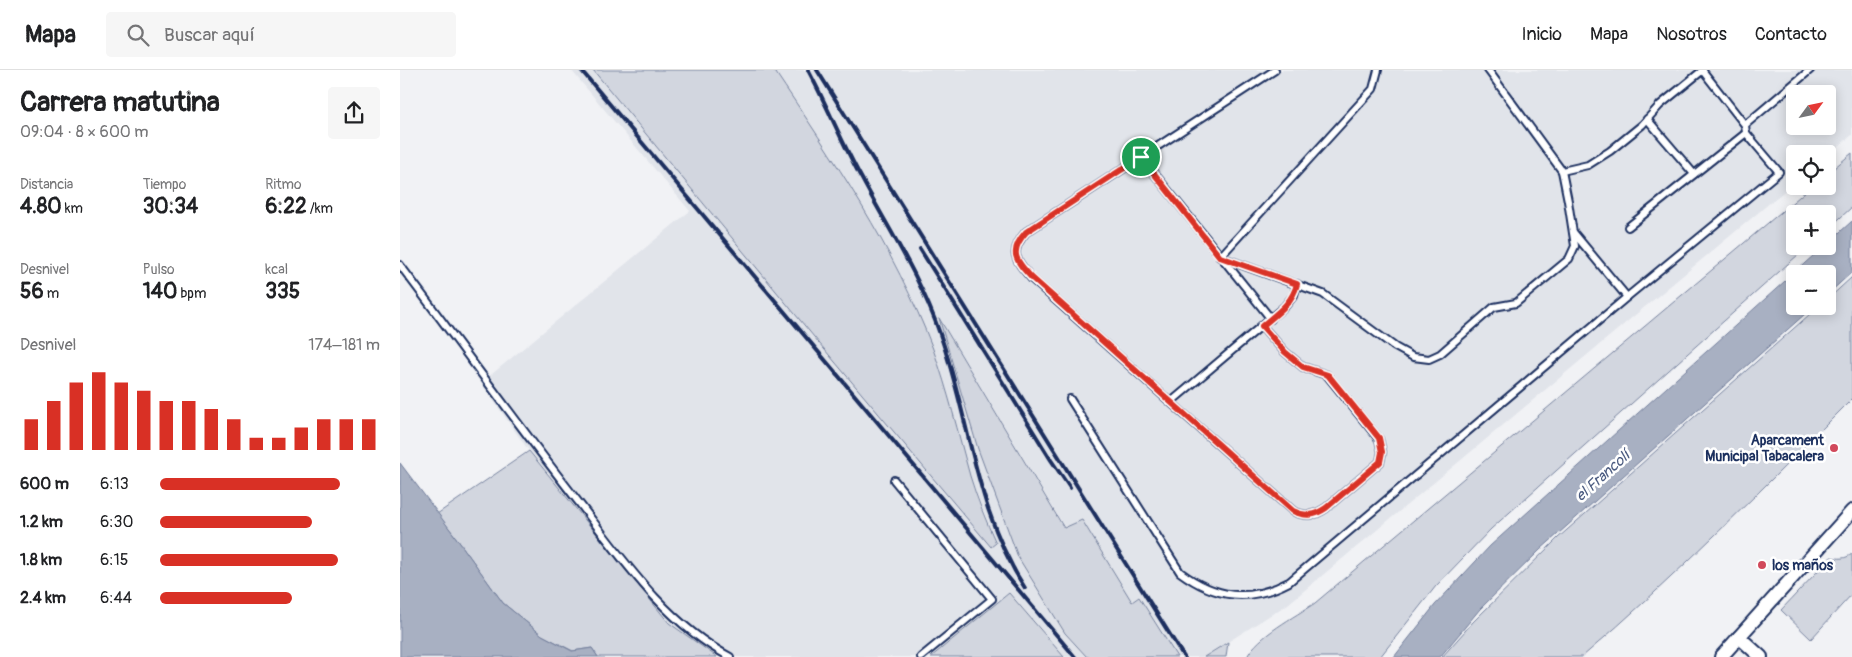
<!DOCTYPE html>
<html lang="es">
<head>
<meta charset="utf-8">
<style>
  :root { --surface:#fff; --page:#f6f6f6; --text:#202124; --muted:#757577; --line:#e0e0e0; --accent:#d93025 }
  body { margin:0; font-family:Pangolin,sans-serif; background:var(--page); color:var(--text); height:100vh; display:flex; flex-direction:column; font-size:19px; white-space:nowrap }
  * { box-sizing:border-box; margin:0 }
  p { font-size:16px; color:var(--muted) }
  .icon { flex:none; width:28px; height:28px; fill:none; stroke:currentColor; stroke-width:2; stroke-linecap:round; stroke-linejoin:round }
  .map { position:relative; flex:1; overflow:hidden }
  .details { display:flex; flex-direction:column; background:var(--surface); width:400px }
  .details>* { flex:none }
  .needle { width:32px; rotate:57deg }
  .tools { position:absolute; left:1386px; top:15px; display:grid; gap:10px }
  .tools a { display:grid; place-items:center; width:50px; height:50px; border-radius:5px; background:var(--surface); box-shadow:0 2px 12px #0003; font-size:25px }
  .pin { position:absolute; display:grid; place-items:center; width:42px; height:42px; color:#fff; margin:-21px; border:2px solid #fff; border-radius:50%; box-shadow:0 1px 5px #0007 }
  .round { display:grid; place-items:center; flex:none; width:52px; height:52px; border-radius:5px; background:var(--page) }
  .summary { display:flex; align-items:center; justify-content:space-between; height:85px; padding:0 20px }
  h1 { font-size:28px; font-weight:800; line-height:38px }
  .stats { display:grid; grid-template-columns:repeat(3,1fr); gap:8px; height:85px; padding:5px 20px }
  .stats div { display:grid; align-content:center }
  .stats b { font-size:21px; font-weight:800 }
  .stats small { font-size:14px; font-weight:400 }
  .stats p { font-size:14px }
  .chart { height:140px; padding:10px 20px }
  .chart p { display:flex; justify-content:space-between }
  .chart svg { width:100%; height:90px; margin-top:5px; stroke:var(--accent); stroke-width:6 }
  ul { padding:0 20px; list-style:none; font-size:16px }
  li { display:grid; grid-template-columns:80px 60px 1fr; align-items:center; height:38px }
  li i { height:12px; border-radius:6px; background:var(--accent) }
  header { display:flex; align-items:center; gap:30px; box-sizing:border-box; height:70px; padding:0 25px; background:var(--surface); border-bottom:1px solid var(--line) }
  header strong { font-size:24px }
  nav { display:flex; gap:28px; margin-inline-start:auto; font-size:18px }
  .search { width:350px; height:45px; background:var(--page); display:flex; align-items:center; gap:12px; box-sizing:border-box; padding:0 18px; border-radius:5px; color:var(--muted); font-size:19px }
  main { display:flex; flex:1; min-height:0 }
  .map>svg:first-child { display:block }
  .built { fill:#e1e4ea; fill-rule:evenodd }
  .green { fill:#d2d6df; stroke:#76829e }
  .water { fill:#a8b0c2; stroke:#707c9a }
  .lines { fill:none; stroke-linecap:round; stroke-linejoin:round }
  .lane-casing { stroke:#1b2f5e; stroke-width:10 }
  .street-casing { stroke:#1b2f5e; stroke-width:16 }
  .lane { stroke:#fff; stroke-width:6 }
  .street { stroke:#fff; stroke-width:12 }
  .rail { stroke:#1b2f5e; stroke-width:4 }
  .route-casing { stroke:#fff; stroke-width:10 }
  .route { stroke:#d93025; stroke-width:6 }
  .poi-dot { fill:#d1495b; stroke:#fff; stroke-width:2 }
  .labels { text-anchor:middle; dominant-baseline:central; stroke-width:5; stroke-linejoin:round; paint-order:stroke }
  .poi-label { font-size:14px; font-weight:bold; fill:#1b2f5e; stroke:#fff; text-anchor:end }
  .water-label { font-size:15px; font-style:italic; fill:#4c5c81; stroke:#fff }
</style>
</head>
<body>
<header>
<strong>Mapa</strong>
<div class="search"><svg class="icon" aria-label="search" viewBox="0 0 24 24"><circle cx="10" cy="10" r="6"/><path d="M15 15l6 6"/></svg>Buscar aquí</div>
<nav><a>Inicio</a><a>Mapa</a><a>Nosotros</a><a>Contacto</a></nav>
</header>
<main>
<section class="details">
<div class="summary"><div><h1>Carrera matutina</h1><p>09:04 · 8 × 600 m</p></div><a class="round"><svg class="icon" aria-label="share" viewBox="0 0 24 24"><path d="M12 15V3M7 8l5-5 5 5M5 13v7h14v-7"/></svg></a></div>
<div class="stats">
<div><p>Distancia</p><b>4.80<small> km</small></b></div>
<div><p>Tiempo</p><b>30:34</b></div>
<div><p>Ritmo</p><b>6:22<small> /km</small></b></div>
</div>
<div class="stats">
<div><p>Desnivel</p><b>56<small> m</small></b></div>
<div><p>Pulso</p><b>140<small> bpm</small></b></div>
<div><p>kcal</p><b>335</b></div>
</div>
<div class="chart"><p><span>Desnivel</span>174–181 m</p>
<svg viewBox="0 0 160 44" preserveAspectRatio="none"><path d="M5 44V29M15 44V20M25 44V11M35 44V6M45 44V11M55 44V15M65 44V20M75 44V20M85 44V24M95 44V29M105 44V38M115 44V38M125 44V33M135 44V29M145 44V29M155 44V29"/></svg>
</div>
<ul>
<li><b>600 m</b>6:13<i style="width:82%"></i></li>
<li><b>1.2 km</b>6:30<i style="width:69%"></i></li>
<li><b>1.8 km</b>6:15<i style="width:81%"></i></li>
<li><b>2.4 km</b>6:44<i style="width:60%"></i></li>
</ul>
</section>
<div class="map">
<svg width="1452" height="587" viewBox="0 0 1452 587">
  <rect width="100%" height="100%" fill="#f1f2f5"/>
  <filter id="ink" filterUnits="userSpaceOnUse"><feTurbulence type="fractalNoise" baseFrequency=".02" numOctaves="2"/><feDisplacementMap in="SourceGraphic" scale="10" xChannelSelector="R" yChannelSelector="G"/><feConvolveMatrix kernelMatrix="1 2 1 2 8 2 1 2 1" color-interpolation-filters="sRGB"/></filter>
  <g filter="url(#ink)">
    <path class="built" d="M 171,0 L 193,0 L 419,273 L 591,477 L 596,473 L 570,407 L 546,318 L 533,279 L 504,211 L 480,167 L 410,54 L 374,0 L 1452,0 L 1452,65 L 1428,85 L 1428,84 L 1395,84 L 1395,112 L 888,534 L 804,587 L 777,587 L 739,527 L 732,533 L 682,450 L 665,458 L 541,251 L 578,379 L 665,563 L 687,587 L 664,587 L 609,523 L 531,587 L 317,587 L 269,553 L 129,381 L 81,313 L 290,141 ZM 1395,24 L 1428,24 L 1428,56 L 1395,56 Z"/>
    <g class="green">
      <path d="M 193,0 L 374,0 C 433,88 495,179 533,279 C 548,320 558,363 570,406 C 577,429 586,451 596,473 L 591,477 L 419,273 Z"/>
      <path d="M 1452,83 L 1452,137 L 1428,159 L 1428,144 L 1395,144 L 1395,176 L 1408,176 L 1091,459 L 1036,516 L 980,587 L 847,587 C 857,566 896,546 915,533 L 1412,116 L 1428,116 L 1428,103 Z"/>
      <path d="M 1452,207 L 1452,329 C 1364,417 1277,506 1182,587 L 1042,587 L 1073,552 L 1158,468 L 1419,236 L 1428,236 L 1428,229 Z"/>
      <polygon points="539,248 664,458 682,450 732,532 739,527 777,587 687,587 665,563 618,487 578,379"/>
      <polygon points="129,381 269,553 317,587 198,587 192,578 173,581 142,565 103,533 52,462 37,444"/>
      <path d="M 1452,484 L 1452,524 L 1411,569 L 1381,540 L 1431,487 C 1439,489 1445,489 1452,484 Z"/>
      <polygon points="609,523 664,587 531,587"/>
      <polygon points="828,572 826,587 804,587"/>
    </g>
    <g class="water">
      <polygon points="1452,151 1452,202 1428,224 1428,204 1395,204 1395,236 1414,236 1140,480 1080,539 1040,587 994,587 1035,535 1090,476 1424,176 1428,176 1428,173"/>
      <polygon points="0,393 52,462 103,533 142,565 172,581 192,578 198,587 0,587"/>
    </g>
    <g class="lines">
      <g class="lane-casing">
        <g id="lane">
          <polyline points="978,0 973,19 820,187 923,224 995,277 1013,287 1029,289 1040,284 1094,237 1116,233 1169,189 1175,176 1168,131 1162,101 1088,0"/>
          <polyline points="1247,49 1294,104"/>
          <polyline points="1345,55 1410,0"/>
          <polyline points="741,87 871,249"/>
          <polyline points="1162,101 1188,95 1210,81 1242,55 1260,35 1303,0"/>
          <polyline points="1228,157 1346,63 1345,55 1302,0"/>
          <path d="M 0,195 C 60,274 118,355 180,434 C 223,490 266,553 330,587"/>
          <polyline points="1227,227 1379,102 1346,63"/>
          <path d="M 862,256 L 885,282 L 903,297 L 927,305 L 979,369 L 982,382 L 980,392 L 926,438 C 914,446 906,447 893,441 L 632,209 C 616,190 608,183 626,162 L 875,0"/>
          <path d="M 670,329 L 780,502 C 815,528 849,533 889,512 L 1227,227 L 1173,162"/>
          <polyline points="771,332 885,236 894,225 897,214"/>
          <polyline points="494,410 592,529 521,587"/>
        </g>
      </g>
      <g class="street-casing">
        <g id="street">
          <polyline points="1339,567 1361,587"/>
          <polyline points="1321,587 1452,441"/>
        </g>
      </g>
      <use href="#lane" class="lane"/>
      <use href="#street" class="street"/>
      <g class="rail">
        <polyline points="181,0 675,587"/>
        <path d="M 408,0 C 427,35 442,73 462,109 C 489,160 521,208 540,264 C 570,349 575,441 625,518"/>
        <polyline points="417,0 784,587"/>
        <polyline points="520,179 651,390 670,418"/>
      </g>
    </g>
  </g>
  <g class="lines" filter="url(#ink)">
    <g class="route-casing">
      <path id="route" d="M 741,87 L 820,187 L 897,214 C 892,234 876,244 862,256 L 885,282 L 903,297 L 928,305 L 979,368 L 982,382 L 980,392 L 926,438 C 914,446 906,447 893,441 L 632,208 C 616,191 608,182 626,162 Z"/>
    </g>
    <use href="#route" class="route"/>
  </g>
  <g class="poi-dot">
    <circle cx="1434" cy="378" r="5"/>
    <circle cx="1362" cy="495" r="5"/>
  </g>
  <g class="labels">
    <g class="poi-label">
      <text x="1424" y="370">Aparcament<tspan x="1424" dy="16">Municipal Tabacalera</tspan></text>
      <text x="1372" y="495" text-anchor="start">los maños</text>
    </g>
    <g class="water-label">
      <text transform="translate(1203 406) rotate(-42)">el Francolí</text>
    </g>
  </g>
</svg>
<div class="tools">
<a><svg class="needle" viewBox="-14 -14 28 28"><path d="M0-13l5 13h-10z" fill="#e53935"/><path d="M0 13l5-13h-10z" fill="#757577"/></svg></a>
<a><svg class="icon" aria-label="locate" viewBox="0 0 24 24"><circle cx="12" cy="12" r="6"/><path d="M12 2v4M12 18v4M2 12h4M18 12h4"/></svg></a>
<a>+</a>
<a>−</a>
</div>
<div class="pin" style="left:741px;top:87px;background:#1e9e55"><svg class="icon" aria-label="arrive" viewBox="0 0 24 24"><path d="M6 21V4h12l-3 4 3 4H6"/></svg></div>
</div>
</main>
</body>
</html>
